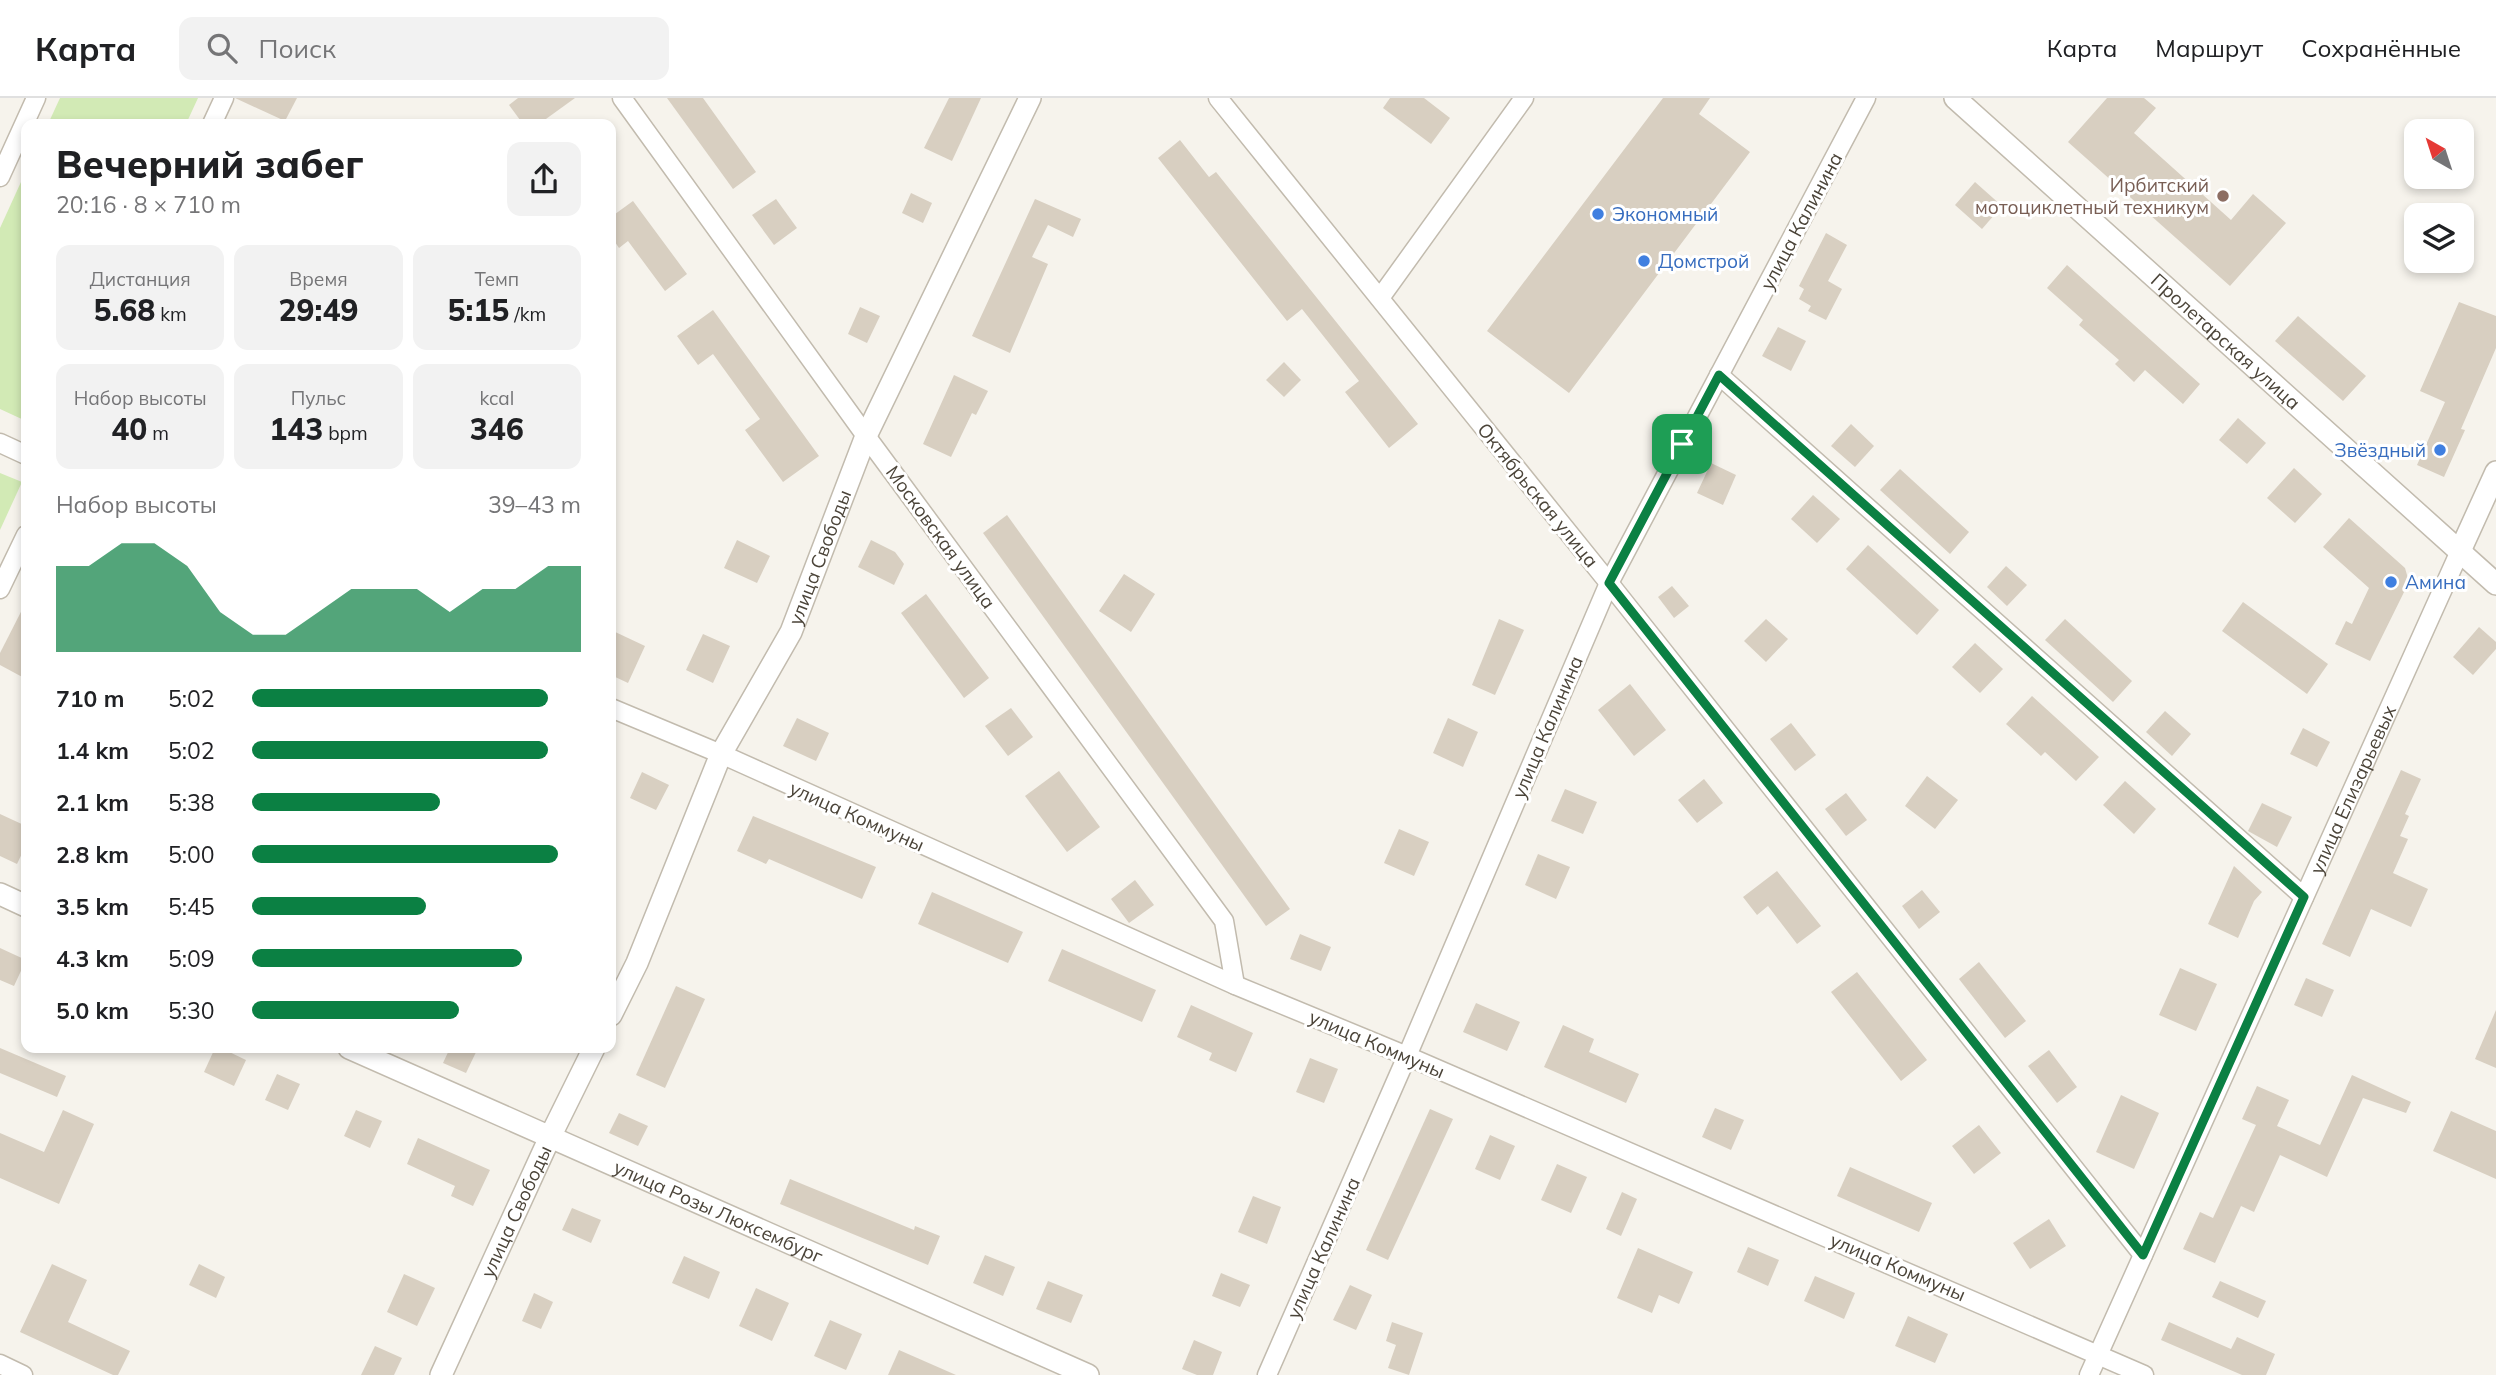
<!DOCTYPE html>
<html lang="ru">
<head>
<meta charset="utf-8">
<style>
  :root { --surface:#fff; --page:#f2f2f2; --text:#202124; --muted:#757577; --line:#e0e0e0; --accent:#0b8043 }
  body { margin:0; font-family:Mulish,sans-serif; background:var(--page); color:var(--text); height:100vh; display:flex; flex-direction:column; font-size:26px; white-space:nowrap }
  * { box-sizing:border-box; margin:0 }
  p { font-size:23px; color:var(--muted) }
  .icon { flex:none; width:38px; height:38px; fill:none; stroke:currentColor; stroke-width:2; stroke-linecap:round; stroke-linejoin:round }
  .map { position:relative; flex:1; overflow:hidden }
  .side { position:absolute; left:21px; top:21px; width:595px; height:934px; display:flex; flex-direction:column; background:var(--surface); border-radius:14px; box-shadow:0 4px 10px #0003 }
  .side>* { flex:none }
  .needle { width:46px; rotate:321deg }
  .fabs { position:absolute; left:2404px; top:21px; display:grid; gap:14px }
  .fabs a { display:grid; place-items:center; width:70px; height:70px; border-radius:14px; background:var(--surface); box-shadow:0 4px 10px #0003; font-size:35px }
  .pin { position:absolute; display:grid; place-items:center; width:60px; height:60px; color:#fff; margin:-30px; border-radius:14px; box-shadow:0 4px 10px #0006 }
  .round { display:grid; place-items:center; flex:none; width:74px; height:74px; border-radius:14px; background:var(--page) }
  .headline { display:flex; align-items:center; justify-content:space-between; height:119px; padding:0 35px }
  h1 { font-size:38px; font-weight:800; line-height:52px }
  .stats { display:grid; grid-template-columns:repeat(3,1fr); gap:10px; height:119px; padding:7px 35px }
  .stats div { display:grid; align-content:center; border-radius:14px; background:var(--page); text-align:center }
  .stats b { font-size:30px; font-weight:800 }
  .stats small { font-size:19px; font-weight:400 }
  .stats p { font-size:19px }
  .chart { height:196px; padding:14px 35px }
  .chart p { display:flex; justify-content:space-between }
  .chart svg { width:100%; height:126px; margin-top:7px; fill:var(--accent); opacity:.7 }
  ul { padding:0 35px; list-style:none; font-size:23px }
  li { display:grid; grid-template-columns:112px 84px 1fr; align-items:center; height:52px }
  li i { height:18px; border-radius:9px; background:var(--accent) }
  header { display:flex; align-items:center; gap:42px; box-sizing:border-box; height:98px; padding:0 35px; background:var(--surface); border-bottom:2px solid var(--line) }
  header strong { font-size:33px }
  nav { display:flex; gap:38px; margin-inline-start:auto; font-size:24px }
  .search { width:490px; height:63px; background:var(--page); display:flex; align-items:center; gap:18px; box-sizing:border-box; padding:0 24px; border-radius:14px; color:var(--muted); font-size:26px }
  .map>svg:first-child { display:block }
  .green { fill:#d2eab5 }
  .building { fill:#d8cfc1 }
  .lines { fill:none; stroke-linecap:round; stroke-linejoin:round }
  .minor-casing { stroke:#c2bbae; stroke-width:21 }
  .tertiary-casing { stroke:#c2bbae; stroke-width:24 }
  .minor { stroke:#fff; stroke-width:18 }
  .tertiary { stroke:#fff; stroke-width:21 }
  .route-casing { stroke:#fff; stroke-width:14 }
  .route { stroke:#0b8043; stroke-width:9 }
  .education-dot { fill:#8d6e63; stroke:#fff; stroke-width:2.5 }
  .shop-dot { fill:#3f7fe0; stroke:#fff; stroke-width:2.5 }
  .labels { text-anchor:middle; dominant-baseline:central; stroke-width:6; stroke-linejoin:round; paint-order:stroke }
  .education-label { font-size:19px; fill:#785e54; stroke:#fff; text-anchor:end }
  .shop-label { font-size:19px; fill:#366cbe; stroke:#fff; text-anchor:start }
  .street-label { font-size:19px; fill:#4b4439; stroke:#fff }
</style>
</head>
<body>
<header>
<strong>Карта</strong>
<div class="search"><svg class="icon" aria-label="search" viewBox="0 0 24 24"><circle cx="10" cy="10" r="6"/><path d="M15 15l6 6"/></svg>Поиск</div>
<nav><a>Карта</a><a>Маршрут</a><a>Сохранённые</a></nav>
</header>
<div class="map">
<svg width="2496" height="1277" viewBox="0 0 2496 1277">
  <rect width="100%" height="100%" fill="#f6f3ec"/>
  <g class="green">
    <polygon points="60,0 198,0 186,26 48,26"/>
    <polygon points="26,73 26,323 0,311 0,130"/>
    <polygon points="0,375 22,384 0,432"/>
  </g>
  <g class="building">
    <polygon points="235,0 297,0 285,23"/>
    <polygon points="518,0 575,0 539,26 523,26 509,7"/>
    <polygon points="667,0 703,0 756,74 733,91"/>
    <polygon points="949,0 981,0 952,63 924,50"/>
    <polygon points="1390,0 1424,0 1450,20 1431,46 1383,10"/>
    <polygon points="1663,0 1710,0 1699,16 1750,54 1569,295 1487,233"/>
    <polygon points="2107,0 2144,0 2156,10 2134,35 2231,122 2253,96 2286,125 2230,188 2068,44"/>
    <polygon points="1180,42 1209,79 1216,74 1418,326 1389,350 1345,294 1359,283 1302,211 1287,223 1158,60"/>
    <polygon points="1975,84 2002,108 1982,131 1955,107"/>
    <polygon points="911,95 932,105 923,125 902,115"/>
    <polygon points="776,101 797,130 774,147 752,117"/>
    <polygon points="1035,101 1081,121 1073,139 1048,127 1032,159 1048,166 1010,255 972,238"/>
    <polygon points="633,103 687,176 665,193 628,143 619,150 611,138 611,119"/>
    <polygon points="1826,135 1847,147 1828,183 1842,191 1826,222 1808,213 1811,208 1799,201 1804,191 1799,188"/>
    <polygon points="2067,167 2200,286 2183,306 2145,272 2134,284 2115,266 2119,262 2079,227 2083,222 2047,190"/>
    <polygon points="2459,204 2496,218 2496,250 2461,331 2465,332 2444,379 2417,367 2445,304 2420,293"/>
    <polygon points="860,209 880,218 867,245 848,236"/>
    <polygon points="713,212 819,358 783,384 745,332 760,321 713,256 698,267 677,238"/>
    <polygon points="2298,218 2366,278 2343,303 2275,243"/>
    <polygon points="1778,229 1806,243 1791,273 1762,258"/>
    <polygon points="1284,264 1301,282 1284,299 1266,282"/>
    <polygon points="954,277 988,293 976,317 972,315 951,359 923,346"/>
    <polygon points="2238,320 2266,345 2247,366 2219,342"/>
    <polygon points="1851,326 1874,348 1855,369 1831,348"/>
    <polygon points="1711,365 1736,377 1723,407 1697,395"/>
    <polygon points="2294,370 2322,396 2295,425 2267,400"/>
    <polygon points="1900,371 1969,434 1950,456 1880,392"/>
    <polygon points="1813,397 1840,421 1817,445 1791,421"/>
    <polygon points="1007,417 1290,811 1266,828 983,435"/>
    <polygon points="2349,420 2405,470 2409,484 2370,563 2335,546 2346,523 2352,526 2369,490 2323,449"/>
    <polygon points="737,442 770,458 757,485 724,470"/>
    <polygon points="871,442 895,454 904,466 894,487 858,469"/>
    <polygon points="1868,447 1939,512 1917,537 1846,471"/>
    <polygon points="2006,468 2027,487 2007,508 1987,489"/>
    <polygon points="1124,476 1155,496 1131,534 1099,513"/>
    <polygon points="1672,488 1689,508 1674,520 1658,499"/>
    <polygon points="926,496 989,580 964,600 901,515"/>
    <polygon points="26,504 26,581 0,567 0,555"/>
    <polygon points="2243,504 2328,566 2307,596 2222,533"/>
    <polygon points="1499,521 1524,532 1495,597 1472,587"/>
    <polygon points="1766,521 1788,541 1766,564 1744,543"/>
    <polygon points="2065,521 2132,583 2113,604 2045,542"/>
    <polygon points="2479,529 2496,544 2496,551 2473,577 2453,559"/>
    <polygon points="611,532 645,548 628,585 611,577"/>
    <polygon points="703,536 730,548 713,585 686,572"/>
    <polygon points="1975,545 2003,571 1980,595 1952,569"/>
    <polygon points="1630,586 1666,632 1634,658 1598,612"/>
    <polygon points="2032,598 2099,659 2076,683 2045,654 2041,658 2006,626"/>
    <polygon points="1011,610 1033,639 1008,658 985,628"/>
    <polygon points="2165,613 2191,636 2172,658 2146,634"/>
    <polygon points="797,620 829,635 816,663 783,648"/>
    <polygon points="1448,620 1478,634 1463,669 1433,655"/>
    <polygon points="1791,625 1816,657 1795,673 1770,641"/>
    <polygon points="2303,630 2330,644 2317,669 2290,656"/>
    <polygon points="2401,672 2421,681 2405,716 2409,718 2400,738 2408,741 2393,775 2428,791 2411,829 2371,811 2350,859 2322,846"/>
    <polygon points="1059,673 1100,729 1067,754 1025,698"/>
    <polygon points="642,674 669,687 656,712 630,700"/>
    <polygon points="1927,678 1958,702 1935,731 1905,708"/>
    <polygon points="1704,681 1723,705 1697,725 1678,702"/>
    <polygon points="2125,683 2156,711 2134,736 2103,707"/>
    <polygon points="1565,691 1597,704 1583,736 1551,723"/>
    <polygon points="1846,695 1867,722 1846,738 1825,711"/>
    <polygon points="2262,705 2292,719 2277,749 2248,733"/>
    <polygon points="0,716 26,728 26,747 17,766 0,758"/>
    <polygon points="753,718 876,769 862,801 769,761 766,766 737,753"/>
    <polygon points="1399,731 1429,744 1414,778 1384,765"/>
    <polygon points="1538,756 1570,769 1556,801 1525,787"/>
    <polygon points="2234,768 2262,794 2254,803 2238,840 2208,826"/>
    <polygon points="1777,773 1821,828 1797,846 1768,808 1757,817 1743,799"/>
    <polygon points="1135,782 1154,807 1129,825 1111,801"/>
    <polygon points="1922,792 1940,814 1919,831 1902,808"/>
    <polygon points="932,794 1023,834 1008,865 918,826"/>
    <polygon points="1300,836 1331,849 1321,873 1290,861"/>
    <polygon points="0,850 26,862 14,888 0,882"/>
    <polygon points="1062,851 1156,892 1142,924 1048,883"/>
    <polygon points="1979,864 2026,923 2005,940 1959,881"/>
    <polygon points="2180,870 2217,886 2196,933 2159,917"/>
    <polygon points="1857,874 1927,962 1901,983 1831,894"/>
    <polygon points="2306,880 2334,892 2322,919 2294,907"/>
    <polygon points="676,888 705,901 665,990 636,977"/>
    <polygon points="1476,905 1520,924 1507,953 1463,934"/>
    <polygon points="1191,907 1253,935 1236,974 1209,962 1212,955 1177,939"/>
    <polygon points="2496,912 2496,970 2475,961"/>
    <polygon points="1563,927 1594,941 1589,954 1639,976 1626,1005 1544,969"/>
    <polygon points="0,950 66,978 57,999 0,975"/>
    <polygon points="215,950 221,950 246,962 234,988 204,974"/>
    <polygon points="450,950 478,950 466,975 443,965"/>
    <polygon points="2049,952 2077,989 2057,1005 2028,968"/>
    <polygon points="1310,960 1338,971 1324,1005 1296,994"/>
    <polygon points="277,976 300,986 288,1012 265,1002"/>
    <polygon points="2352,977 2411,1004 2406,1015 2363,1000 2327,1079 2280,1057 2254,1114 2241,1108 2215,1165 2183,1151 2200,1114 2213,1120 2256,1027 2242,1021 2257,988 2289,1002 2277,1028 2320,1047"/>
    <polygon points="2121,997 2159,1015 2134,1071 2096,1054"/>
    <polygon points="1715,1010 1744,1022 1731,1052 1702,1039"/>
    <polygon points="1430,1011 1453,1021 1388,1162 1366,1152"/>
    <polygon points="63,1012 94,1026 59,1106 0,1080 0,1035 44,1054"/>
    <polygon points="356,1012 382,1023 370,1050 344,1038"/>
    <polygon points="2451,1013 2496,1033 2496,1081 2433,1053"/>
    <polygon points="619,1015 648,1028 638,1048 609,1035"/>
    <polygon points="1979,1027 2001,1055 1974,1076 1952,1048"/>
    <polygon points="1490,1037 1515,1048 1500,1082 1475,1071"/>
    <polygon points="418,1040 490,1072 473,1108 451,1098 455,1088 407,1066"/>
    <polygon points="1557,1066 1587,1079 1571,1115 1541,1102"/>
    <polygon points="1850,1069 1932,1105 1919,1134 1837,1098"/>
    <polygon points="790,1081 914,1132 915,1128 940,1138 928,1167 780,1106"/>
    <polygon points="1622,1094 1637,1101 1621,1138 1606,1131"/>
    <polygon points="1253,1098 1281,1109 1267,1146 1238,1134"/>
    <polygon points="572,1110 601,1122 591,1145 562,1132"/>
    <polygon points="2049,1121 2066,1148 2030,1171 2013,1145"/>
    <polygon points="1748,1149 1779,1162 1768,1188 1737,1174"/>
    <polygon points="1638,1150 1693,1174 1679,1206 1659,1197 1652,1215 1617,1200"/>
    <polygon points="985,1157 1015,1169 1003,1198 973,1185"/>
    <polygon points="684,1158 720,1174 709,1201 672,1185"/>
    <polygon points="52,1166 87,1182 68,1224 130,1253 118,1277 113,1277 20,1234"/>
    <polygon points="199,1166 225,1179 216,1200 189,1187"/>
    <polygon points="1221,1175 1250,1187 1240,1209 1212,1198"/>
    <polygon points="404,1176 435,1190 417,1228 387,1214"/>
    <polygon points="1815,1178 1855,1195 1844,1221 1804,1203"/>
    <polygon points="1048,1183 1083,1197 1071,1225 1036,1211"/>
    <polygon points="2220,1183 2266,1203 2258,1220 2212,1199"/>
    <polygon points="1350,1187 1372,1197 1356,1232 1333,1222"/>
    <polygon points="756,1190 789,1205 772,1243 739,1228"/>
    <polygon points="534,1195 553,1204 541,1231 522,1223"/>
    <polygon points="1908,1218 1948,1236 1935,1265 1895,1248"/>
    <polygon points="830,1222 862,1236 846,1272 814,1258"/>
    <polygon points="1392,1224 1423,1235 1409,1277 1388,1270 1396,1247 1386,1243"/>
    <polygon points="2169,1224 2231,1251 2237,1239 2275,1256 2266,1277 2242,1277 2161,1242"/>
    <polygon points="1194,1242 1222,1254 1213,1277 1197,1277 1182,1271"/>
    <polygon points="375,1248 402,1260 394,1277 361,1277"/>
    <polygon points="899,1252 956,1277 888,1277"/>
  </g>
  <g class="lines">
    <g class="minor-casing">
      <g id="minor">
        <polyline points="622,0 866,338 1224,823 1235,887"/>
        <polyline points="1218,0 1609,485 2143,1157"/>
        <polyline points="212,26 224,0"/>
        <polyline points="0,79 36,0"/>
        <polyline points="1380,200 1524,0"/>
        <polyline points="1719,277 2304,799"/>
        <polyline points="0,345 26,357"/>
        <polyline points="0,491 26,437"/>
        <polyline points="611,610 721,656 1235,887 1407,958 2144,1277"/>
        <polyline points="0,1266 23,1277"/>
        <polyline points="1267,1277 1407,958 1609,485 1866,0"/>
        <path id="s1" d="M 2089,1277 L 2460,453"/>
      </g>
    </g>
    <g class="tertiary-casing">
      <g id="tertiary">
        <path id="s2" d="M 1955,0 L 2496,486"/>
        <polyline points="2460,453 2496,374"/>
        <polyline points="0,796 26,808"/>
        <path id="s3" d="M 611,917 L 637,865 L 721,656 L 791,534 L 866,338 L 1030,0"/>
        <path id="s4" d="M 349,950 L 1088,1277"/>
        <path id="s5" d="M 441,1277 L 550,1039 L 594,950"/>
      </g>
    </g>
    <use href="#minor" class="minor"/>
    <use href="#tertiary" class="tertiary"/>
  </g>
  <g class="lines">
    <g class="route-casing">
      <polygon id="route" points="1719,277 2304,799 2143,1157 1609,485"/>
    </g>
    <use href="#route" class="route"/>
  </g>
  <circle class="education-dot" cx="2223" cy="98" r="7"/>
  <g class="shop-dot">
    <circle cx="1598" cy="116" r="7"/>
    <circle cx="1644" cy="163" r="7"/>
    <circle cx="2440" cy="352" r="7"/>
    <circle cx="2391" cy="484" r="7"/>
  </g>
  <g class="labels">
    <g class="education-label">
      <text x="2209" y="87">Ирбитский<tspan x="2209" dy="22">мотоциклетный техникум</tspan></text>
    </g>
    <g class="shop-label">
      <text x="1612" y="116">Экономный</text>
      <text x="1658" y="163">Домстрой</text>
      <text x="2426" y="352" text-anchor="end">Звёздный</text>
      <text x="2405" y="484">Амина</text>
    </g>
    <g class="street-label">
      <text transform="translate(1801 123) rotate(-62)">улица Калинина</text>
      <text stroke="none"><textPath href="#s2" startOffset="364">Пролетарская улица</textPath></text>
      <text transform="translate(1538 397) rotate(51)">Октябрьская улица</text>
      <text transform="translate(941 439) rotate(54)">Московская улица</text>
      <text stroke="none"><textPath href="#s3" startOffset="504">улица Свободы</textPath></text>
      <text transform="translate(1547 629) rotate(-67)">улица Калинина</text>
      <text stroke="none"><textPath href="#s1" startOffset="642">улица Елизарьевых</textPath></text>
      <text transform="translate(857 718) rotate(24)">улица Коммуны</text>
      <text transform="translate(1377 946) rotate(23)">улица Коммуны</text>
      <text stroke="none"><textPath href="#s5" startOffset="180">улица Свободы</textPath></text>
      <text stroke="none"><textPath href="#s4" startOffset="404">улица Розы Люксембург</textPath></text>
      <text transform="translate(1323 1150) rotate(-66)">улица Калинина</text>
      <text transform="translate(1898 1169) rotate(23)">улица Коммуны</text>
    </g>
  </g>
</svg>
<div class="fabs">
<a><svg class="needle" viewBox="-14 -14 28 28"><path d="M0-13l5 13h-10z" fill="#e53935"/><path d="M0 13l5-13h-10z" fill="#757577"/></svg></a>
<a><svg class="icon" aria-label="layers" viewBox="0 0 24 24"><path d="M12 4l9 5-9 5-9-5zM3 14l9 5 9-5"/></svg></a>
</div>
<div class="pin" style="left:1682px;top:346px;background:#1e9e55"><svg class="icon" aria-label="arrive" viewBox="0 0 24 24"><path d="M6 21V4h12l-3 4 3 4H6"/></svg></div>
<section class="side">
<div class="headline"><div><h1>Вечерний забег</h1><p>20:16 · 8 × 710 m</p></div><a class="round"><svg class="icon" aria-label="share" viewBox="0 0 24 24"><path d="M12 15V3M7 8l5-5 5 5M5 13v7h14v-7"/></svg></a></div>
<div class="stats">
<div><p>Дистанция</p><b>5.68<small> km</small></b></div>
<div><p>Время</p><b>29:49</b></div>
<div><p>Темп</p><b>5:15<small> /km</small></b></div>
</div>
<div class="stats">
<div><p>Набор высоты</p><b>40<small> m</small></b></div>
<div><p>Пульс</p><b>143<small> bpm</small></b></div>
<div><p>kcal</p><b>346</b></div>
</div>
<div class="chart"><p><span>Набор высоты</span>39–43 m</p>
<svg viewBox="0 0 160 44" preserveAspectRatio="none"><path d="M0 44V14L10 14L20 6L30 6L40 14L50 30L60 38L70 38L80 30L90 22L100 22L110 22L120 30L130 22L140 22L150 14L160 14V44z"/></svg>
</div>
<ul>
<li><b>710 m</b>5:02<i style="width:90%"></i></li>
<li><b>1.4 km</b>5:02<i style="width:90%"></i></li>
<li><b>2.1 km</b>5:38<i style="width:57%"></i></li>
<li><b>2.8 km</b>5:00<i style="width:93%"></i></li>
<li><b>3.5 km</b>5:45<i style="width:53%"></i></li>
<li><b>4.3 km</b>5:09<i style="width:82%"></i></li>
<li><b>5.0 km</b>5:30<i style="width:63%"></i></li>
</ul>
</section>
</div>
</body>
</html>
